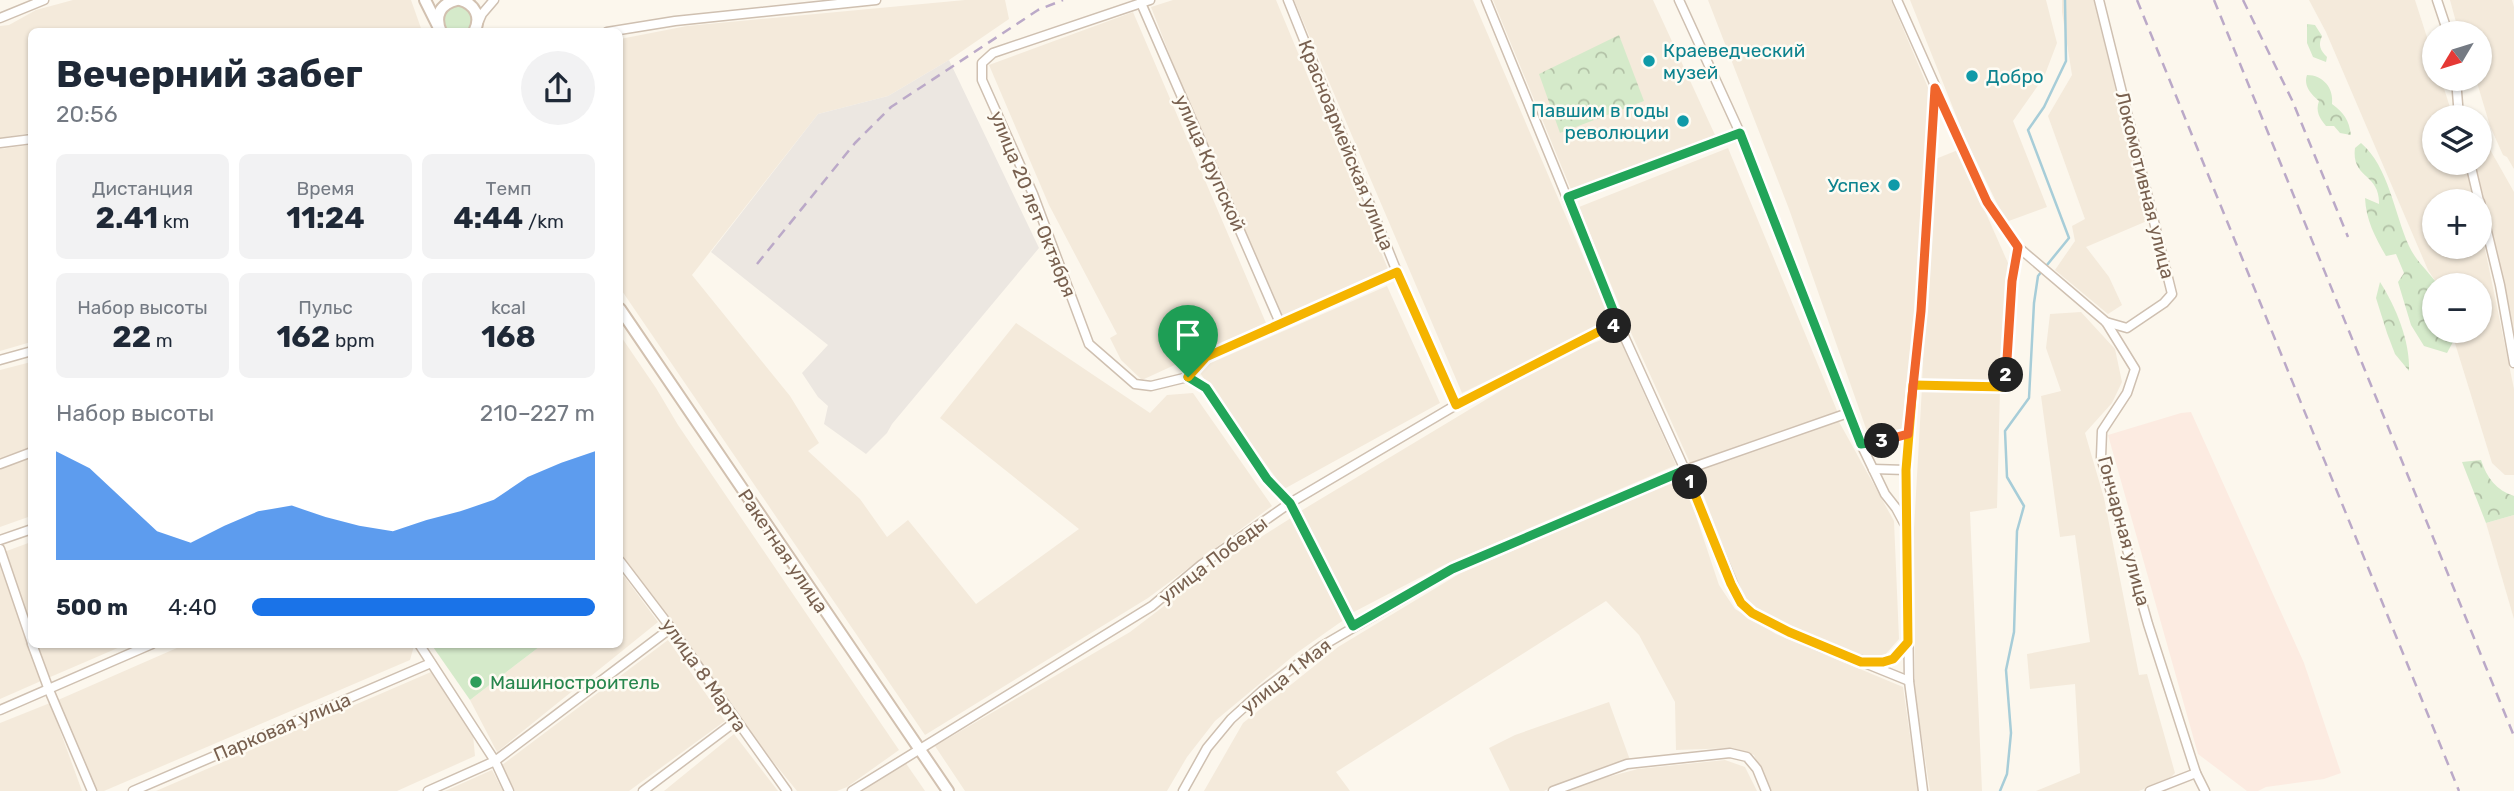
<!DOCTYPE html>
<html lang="ru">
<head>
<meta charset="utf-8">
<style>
  :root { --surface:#fff; --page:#f2f2f3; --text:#1f2937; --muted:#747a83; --accent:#1a73e8 }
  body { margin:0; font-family:Rubik,sans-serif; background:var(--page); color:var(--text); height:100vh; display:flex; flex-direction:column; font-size:26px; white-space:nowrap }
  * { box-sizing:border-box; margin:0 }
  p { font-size:23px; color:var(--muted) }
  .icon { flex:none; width:38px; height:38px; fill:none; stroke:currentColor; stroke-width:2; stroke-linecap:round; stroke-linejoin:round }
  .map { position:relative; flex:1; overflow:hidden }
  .side { position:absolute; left:28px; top:28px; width:595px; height:620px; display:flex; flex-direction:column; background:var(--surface); border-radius:10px; box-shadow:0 2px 5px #0004 }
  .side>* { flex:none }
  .needle { width:46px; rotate:232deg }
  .buttons { position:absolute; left:2422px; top:21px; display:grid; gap:14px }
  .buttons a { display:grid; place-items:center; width:70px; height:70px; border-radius:50%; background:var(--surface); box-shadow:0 2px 5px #0004; font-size:35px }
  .pin { position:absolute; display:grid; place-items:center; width:60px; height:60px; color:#fff; margin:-72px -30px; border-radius:50% 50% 50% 0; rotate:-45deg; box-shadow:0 0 7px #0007 }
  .pin .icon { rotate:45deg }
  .km { position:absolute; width:35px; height:35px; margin:-18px; border-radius:50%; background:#222; color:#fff; font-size:19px; line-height:35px; text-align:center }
  .round { display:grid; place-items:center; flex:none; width:74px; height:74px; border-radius:37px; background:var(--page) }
  .head { display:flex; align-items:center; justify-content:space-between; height:119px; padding:0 28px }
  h1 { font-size:38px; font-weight:700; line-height:52px }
  .figures { display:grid; grid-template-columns:repeat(3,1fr); gap:10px; height:119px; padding:7px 28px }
  .figures div { display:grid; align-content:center; border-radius:10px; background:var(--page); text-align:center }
  .figures b { font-size:30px; font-weight:700 }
  .figures small { font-size:19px; font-weight:400 }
  .figures p { font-size:19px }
  .chart { height:196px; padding:14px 28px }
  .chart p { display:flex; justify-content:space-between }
  .chart svg { width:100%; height:126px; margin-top:7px; fill:var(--accent); opacity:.7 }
  ul { padding:0 28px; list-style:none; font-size:23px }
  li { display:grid; grid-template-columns:112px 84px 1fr; align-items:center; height:52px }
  li i { height:18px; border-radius:9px; background:var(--accent) }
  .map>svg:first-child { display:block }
  .residential { fill:#f4eadb }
  .commercial { fill:#fcebe1 }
  .industrial { fill:#ece7e1 }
  .green { fill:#d5eaca }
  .forest { fill:url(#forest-crowns) }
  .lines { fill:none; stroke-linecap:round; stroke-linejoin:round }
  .stream { stroke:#a7cdd8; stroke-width:2.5 }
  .minor-casing { stroke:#cfc0b1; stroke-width:11 }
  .secondary-casing { stroke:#d2c1b0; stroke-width:14 }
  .minor { stroke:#fff; stroke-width:8 }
  .secondary { stroke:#fff; stroke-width:10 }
  .rail { stroke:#bba9c8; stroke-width:2.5; stroke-dasharray:10 7; stroke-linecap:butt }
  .split-1-casing { stroke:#fff; stroke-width:14 }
  .split-2-casing { stroke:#fff; stroke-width:14 }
  .split-3-casing { stroke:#fff; stroke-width:14 }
  .split-4-casing { stroke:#fff; stroke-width:14 }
  .split-5-casing { stroke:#fff; stroke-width:14 }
  .split-1 { stroke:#22a559; stroke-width:9 }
  .split-2 { stroke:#f5b400; stroke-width:9 }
  .split-3 { stroke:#f0652b; stroke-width:9 }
  .split-4 { stroke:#22a559; stroke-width:9 }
  .split-5 { stroke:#f5b400; stroke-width:9 }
  .culture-dot { fill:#0f9aa8; stroke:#fefbf3; stroke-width:2.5 }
  .leisure-dot { fill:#2e9e5b; stroke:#fefbf3; stroke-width:2.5 }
  .labels { text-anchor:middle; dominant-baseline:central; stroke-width:5; stroke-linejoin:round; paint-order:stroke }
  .culture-label { font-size:19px; fill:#0d838f; stroke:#fefbf3; text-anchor:start }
  .street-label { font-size:19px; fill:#78604f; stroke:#fefbf3 }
  .leisure-label { font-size:19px; fill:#27864d; stroke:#fefbf3; text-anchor:start }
</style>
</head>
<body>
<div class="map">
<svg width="2514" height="791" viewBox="0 0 2514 791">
  <defs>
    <pattern id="forest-crowns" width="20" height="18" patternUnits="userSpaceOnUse" patternTransform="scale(1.75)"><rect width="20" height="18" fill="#d5eaca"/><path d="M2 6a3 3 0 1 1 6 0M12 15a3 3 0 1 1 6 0" fill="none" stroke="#b2c1a6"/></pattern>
  </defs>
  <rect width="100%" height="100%" fill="#fcf7ed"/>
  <g class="residential">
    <polygon points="73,0 411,0 422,31 32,32 31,133 0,138 0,26 9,25 36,10"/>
    <polygon points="965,0 1005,0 1009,19 949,60 888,96 818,114 692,275 790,396 819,443 808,451 860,499 887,537 908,520 976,604 1079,529 940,418 1016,323 1150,413 1167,395 1193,393 1272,506 1148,598 925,735 620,288 620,39 687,26"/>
    <polygon points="1173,0 1276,0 1388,269 1282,317 1188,102 1151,7"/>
    <polygon points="1294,0 1473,0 1611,321 1462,393"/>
    <polygon points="1493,0 1653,0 1715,135 1572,192"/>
    <polygon points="1708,0 1891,0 1929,90 1926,196 1903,432 1870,440 1789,209"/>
    <polygon points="1910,0 2046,0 2057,43 2044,77 2013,121 2047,207 2006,222 1965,138"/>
    <polygon points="2062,0 2094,0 2147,221 2086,247 2109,277 2122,305 2108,314 2055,270 2075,241 2072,226 2085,219 2048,116 2072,75 2062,12"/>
    <polygon points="2309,0 2415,0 2434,59 2434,79 2441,79 2453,117 2434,117 2434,163 2465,163 2474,201 2434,201 2434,247 2480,247 2480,225 2514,389 2514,475 2505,475 2492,463 2454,340 2468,337 2465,331 2480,331 2480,285 2438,285 2428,270 2326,32"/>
    <polygon points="2450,0 2512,0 2514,7 2514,169 2507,157 2503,155 2490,126 2476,79 2480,79 2480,33 2459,33"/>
    <polygon points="1133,12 1266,323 1142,380 1121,360 1110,338 1117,334 1049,205 989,65"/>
    <polygon points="31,145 31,342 0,351 0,149"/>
    <polygon points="2488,146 2514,192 2514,334 2509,307 2473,163 2480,163 2480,147"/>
    <polygon points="1728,148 1838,413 1691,465 1628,326 1579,207"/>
    <polygon points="1958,150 2008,263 2003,385 1922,382 1933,160"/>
    <polygon points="1387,286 1440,403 1284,489 1197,369"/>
    <polygon points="2081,312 2115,349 2122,382 2112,403 2085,433 2104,498 2139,675 2147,674 2175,773 2169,779 2139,791 2036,791 2080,773 2075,684 2030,689 2027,654 2090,642 2075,535 2060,537 2041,396 2061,391 2046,348 2050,314"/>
    <polygon points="620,335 656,388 678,425 899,750 847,787 837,791 797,791 744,726 675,626 620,555"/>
    <polygon points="1609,337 1619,338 1676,465 1444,565 1350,614 1299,512 1557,357"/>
    <polygon points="31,362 31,448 0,460 0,370"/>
    <polygon points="1922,387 2000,389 1997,508 1970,512 1982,791 1930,791 1915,693 1914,529"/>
    <polygon points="1838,420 1894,521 1899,639 1884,656 1848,654 1755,611 1743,599 1694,470"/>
    <polygon points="31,455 31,516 0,527 0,467"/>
    <polygon points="1676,480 1687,489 1719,585 1735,609 1776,634 1903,687 1918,791 1769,791 1754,755 1733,748 1676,750 1675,702 1639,635 1606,601 1336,772 1350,791 1204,791 1243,723 1338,647 1459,574"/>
    <polygon points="2514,515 2514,619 2486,523"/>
    <polygon points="1291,518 1345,619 1298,652 1215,721 1187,757 1167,791 965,791 935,746 1130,632 1223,561"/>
    <polygon points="31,542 31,635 4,552"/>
    <polygon points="0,561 41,681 0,699"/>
    <polygon points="624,576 658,622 497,752 470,700 543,644 620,644 620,580"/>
    <polygon points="668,640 725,721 629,791 515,791 502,765"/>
    <polygon points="35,644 127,644 48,678"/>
    <polygon points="186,644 413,644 414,646 410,660 104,791 97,791 58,700"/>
    <polygon points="431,672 473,735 475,756 397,791 156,791"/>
    <polygon points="1609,702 1630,760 1566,781 1544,791 1510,791 1489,748 1515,735"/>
    <polygon points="50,703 82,791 0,791 0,723"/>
    <polygon points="734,734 778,791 664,791"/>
    <polygon points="1725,760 1745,767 1757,791 1566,791 1581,784 1638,769"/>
    <polygon points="905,762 925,791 860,791"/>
    <polygon points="492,770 503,791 445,791"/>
  </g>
  <polygon class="commercial" points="2191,412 2304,663 2341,773 2324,779 2266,787 2258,791 2247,791 2198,754 2108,435 2181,413"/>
  <polygon class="industrial" points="949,60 1039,248 892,424 887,433 866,454 824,424 828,406 818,397 802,373 828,345 711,252 818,114 888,96"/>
  <g class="green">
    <polygon points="454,5 460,5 470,12 472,24 468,31 445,31 441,18 443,12"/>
    <polygon points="431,644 543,644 470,700"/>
  </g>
  <g class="forest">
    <path d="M 2307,24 L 2315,25 L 2322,36 C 2318,45 2320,50 2327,57 L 2326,62 L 2313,57 L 2307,43 Z"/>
    <polygon points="1619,35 1644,101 1560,133 1539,74"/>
    <path d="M 2307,75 C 2323,75 2334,88 2332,104 C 2344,113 2349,120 2351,135 L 2340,133 L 2334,126 L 2326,126 C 2320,119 2315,111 2319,101 C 2312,95 2303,86 2307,75 Z"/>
    <path d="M 2361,143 C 2389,167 2394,213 2409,246 C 2415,260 2429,272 2438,285 L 2434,285 L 2434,331 L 2465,331 L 2469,337 L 2454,340 L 2447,353 L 2424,346 L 2411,325 L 2398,282 L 2404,273 L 2396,254 L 2386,256 C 2375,237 2366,220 2365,198 L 2379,204 C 2380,173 2351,179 2355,148 Z"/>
    <path d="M 2380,282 C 2396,307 2410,341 2409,371 L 2395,354 L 2387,333 L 2376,298 Z"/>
    <path d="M 2481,460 C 2487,478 2496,490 2514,496 L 2514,515 L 2486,523 L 2462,462 Z"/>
  </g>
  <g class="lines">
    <polyline class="stream" points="2000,791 2007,774 2011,733 2006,670 2014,632 2017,531 2024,506 2007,477 2005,431 2029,398 2034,303 2038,276 2069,238 2028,130 2044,107 2066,61 2065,0"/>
    <g class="minor-casing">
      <g id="minor">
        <polyline points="1150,0 993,53 982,63 982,80 1033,194 1089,344 1135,384 1151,386 1188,377 1206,388 1267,479 1290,503 1353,626"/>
        <polyline points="1288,0 1397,272 1456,405"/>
        <path d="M 1486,0 L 1619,325 L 1685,470 L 1741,603 C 1764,624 1854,667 1884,662 C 1896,660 1902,651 1908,642"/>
        <polyline points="1679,0 1740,133 1861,444 1885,494 1896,508 1904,523"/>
        <polyline points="1897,0 1987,202 2018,247 2106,322 2135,369 2127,393 2102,431 2101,457 2148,624 2196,773 2205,791"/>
        <polyline points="2099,0 2172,294 2164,303 2127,328 2106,322"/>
        <polyline points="2437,0 2448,33"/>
        <polyline points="1141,3 1280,323"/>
        <polyline points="0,18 44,0"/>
        <polyline points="478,23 482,14 494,0"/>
        <polyline points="607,32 675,21 876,0"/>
        <polyline points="2456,79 2459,117"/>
        <polyline points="0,143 32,139"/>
        <polyline points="2470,163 2479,201"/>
        <polyline points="1568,197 1740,133"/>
        <polyline points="2480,202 2500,285 2514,363"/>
        <polyline points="0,360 32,351"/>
        <polyline points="1188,377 1206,357 1397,272"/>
        <polyline points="1913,385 2005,387 2012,281 2018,247"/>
        <polyline points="1861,444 1889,440 1908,434"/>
        <polyline points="0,464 32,452"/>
        <polyline points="1873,469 1906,470"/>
        <polyline points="0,540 32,529"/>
        <polyline points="0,549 32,643"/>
        <polyline points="620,561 671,628 787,791"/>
        <polyline points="32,644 49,690 92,791"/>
        <polyline points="419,644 495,761 509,791"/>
        <polyline points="1867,664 1909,681"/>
        <polyline points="0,710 152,644"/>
        <polyline points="133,791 431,663"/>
        <polyline points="428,791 495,761 671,628"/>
        <polyline points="643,791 736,721"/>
        <polyline points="852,791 1152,606 1201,565 1290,503 1456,405 1600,331 1619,325"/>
        <polyline points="1183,791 1207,748 1231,719 1262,691 1322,646 1452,570 1685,470 1848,413"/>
        <polyline points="1553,791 1627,764 1730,753 1747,757 1757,769 1766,791"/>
        <polyline points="1923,791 1909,681 1906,470 1908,434 1921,311 1935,91"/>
        <polyline points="2150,791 2196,773"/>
      </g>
    </g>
    <g class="secondary-casing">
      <g id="secondary">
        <polyline points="425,0 438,26"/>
        <path d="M 460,0 C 475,4 482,17 474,32"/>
        <path d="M 441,32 C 434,16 440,4 457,0"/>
        <polyline points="620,309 948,791"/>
      </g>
    </g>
    <use href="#minor" class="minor"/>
    <use href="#secondary" class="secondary"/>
    <g class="rail">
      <polyline points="2137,0 2459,791"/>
      <polyline points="2214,0 2514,736"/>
      <polyline points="2243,0 2292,100 2348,237"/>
      <polyline points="757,264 855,143 891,107 1038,10 1063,0"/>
    </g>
  </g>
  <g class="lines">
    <g class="split-1-casing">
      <polyline id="split-1" points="1188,377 1206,388 1267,479 1290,503 1353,626 1452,569 1685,470 1690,482"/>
    </g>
    <g class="split-2-casing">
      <polyline id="split-2" points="1690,482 1731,584 1741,603 1752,613 1789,632 1861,662 1883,662 1893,659 1908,642 1906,470 1913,385 2005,387 2006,375"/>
    </g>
    <g class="split-3-casing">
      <polyline id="split-3" points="1882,441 1908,434 1921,311 1935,88 1987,202 2018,247 2012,281 2006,375"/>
    </g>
    <g class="split-4-casing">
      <polyline id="split-4" points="1614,326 1619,325 1568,197 1740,133 1861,444 1882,441"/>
    </g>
    <g class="split-5-casing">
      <polyline id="split-5" points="1188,377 1206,357 1397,272 1456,405 1600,331 1614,326"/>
    </g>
    <use href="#split-1" class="split-1"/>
    <use href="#split-2" class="split-2"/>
    <use href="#split-3" class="split-3"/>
    <use href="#split-4" class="split-4"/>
    <use href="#split-5" class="split-5"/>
  </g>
  <g class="culture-dot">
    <circle cx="1649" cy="61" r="7"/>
    <circle cx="1972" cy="76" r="7"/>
    <circle cx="1683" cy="121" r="7"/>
    <circle cx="1894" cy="185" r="7"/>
  </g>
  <circle class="leisure-dot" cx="476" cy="682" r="7"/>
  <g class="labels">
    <g class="culture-label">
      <text x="1663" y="50">Краеведческий<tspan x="1663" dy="22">музей</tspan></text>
      <text x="1986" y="76">Добро</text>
      <text x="1669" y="110" text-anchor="end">Павшим в годы<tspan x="1669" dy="22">революции</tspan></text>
      <text x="1880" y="185" text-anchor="end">Успех</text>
    </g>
    <g class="street-label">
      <text transform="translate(1346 145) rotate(68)">Красноармейская улица</text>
      <text transform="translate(1210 163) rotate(66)">улица Крупской</text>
      <text transform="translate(2145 185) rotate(76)">Локомотивная улица</text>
      <text transform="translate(1033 204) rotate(68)">улица 20 лет Октября</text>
      <text transform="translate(2124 531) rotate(75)">Гончарная улица</text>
      <text transform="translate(783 551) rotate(56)">Ракетная улица</text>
      <text transform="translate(1213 560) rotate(-37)">улица Победы</text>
      <text transform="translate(704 675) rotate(55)">улица 8 Марта</text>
      <text transform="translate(1286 676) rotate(-38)">улица 1 Мая</text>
      <text transform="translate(282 727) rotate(-23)">Парковая улица</text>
    </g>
    <g class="leisure-label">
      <text x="490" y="682">Машиностроитель</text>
    </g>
  </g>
</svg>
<div class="buttons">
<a><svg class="needle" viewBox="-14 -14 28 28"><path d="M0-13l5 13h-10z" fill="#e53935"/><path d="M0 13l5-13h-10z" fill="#747a83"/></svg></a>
<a><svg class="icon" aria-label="layers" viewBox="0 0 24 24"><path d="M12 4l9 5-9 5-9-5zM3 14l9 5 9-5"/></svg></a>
<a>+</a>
<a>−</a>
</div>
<div class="pin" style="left:1188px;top:377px;background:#1e9e55"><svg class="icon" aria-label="arrive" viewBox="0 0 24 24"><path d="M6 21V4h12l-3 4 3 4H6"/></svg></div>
<b class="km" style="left:1690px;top:482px">1</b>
<b class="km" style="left:2006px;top:375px">2</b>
<b class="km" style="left:1882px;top:441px">3</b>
<b class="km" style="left:1614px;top:326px">4</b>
<section class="side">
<div class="head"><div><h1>Вечерний забег</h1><p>20:56</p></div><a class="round"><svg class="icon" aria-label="share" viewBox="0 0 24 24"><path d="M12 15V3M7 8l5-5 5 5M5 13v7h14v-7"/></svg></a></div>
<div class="figures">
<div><p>Дистанция</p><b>2.41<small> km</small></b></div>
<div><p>Время</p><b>11:24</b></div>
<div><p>Темп</p><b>4:44<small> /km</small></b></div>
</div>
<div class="figures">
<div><p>Набор высоты</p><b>22<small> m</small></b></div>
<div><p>Пульс</p><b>162<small> bpm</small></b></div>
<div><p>kcal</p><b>168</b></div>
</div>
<div class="chart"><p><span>Набор высоты</span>210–227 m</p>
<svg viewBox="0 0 160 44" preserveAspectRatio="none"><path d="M0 44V6L10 12L20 23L30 34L40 38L50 32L60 27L70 25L80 29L90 32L100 34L110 30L120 27L130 23L140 15L150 10L160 6V44z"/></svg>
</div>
<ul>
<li><b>500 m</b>4:40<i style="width:100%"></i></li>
</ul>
</section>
</div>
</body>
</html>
